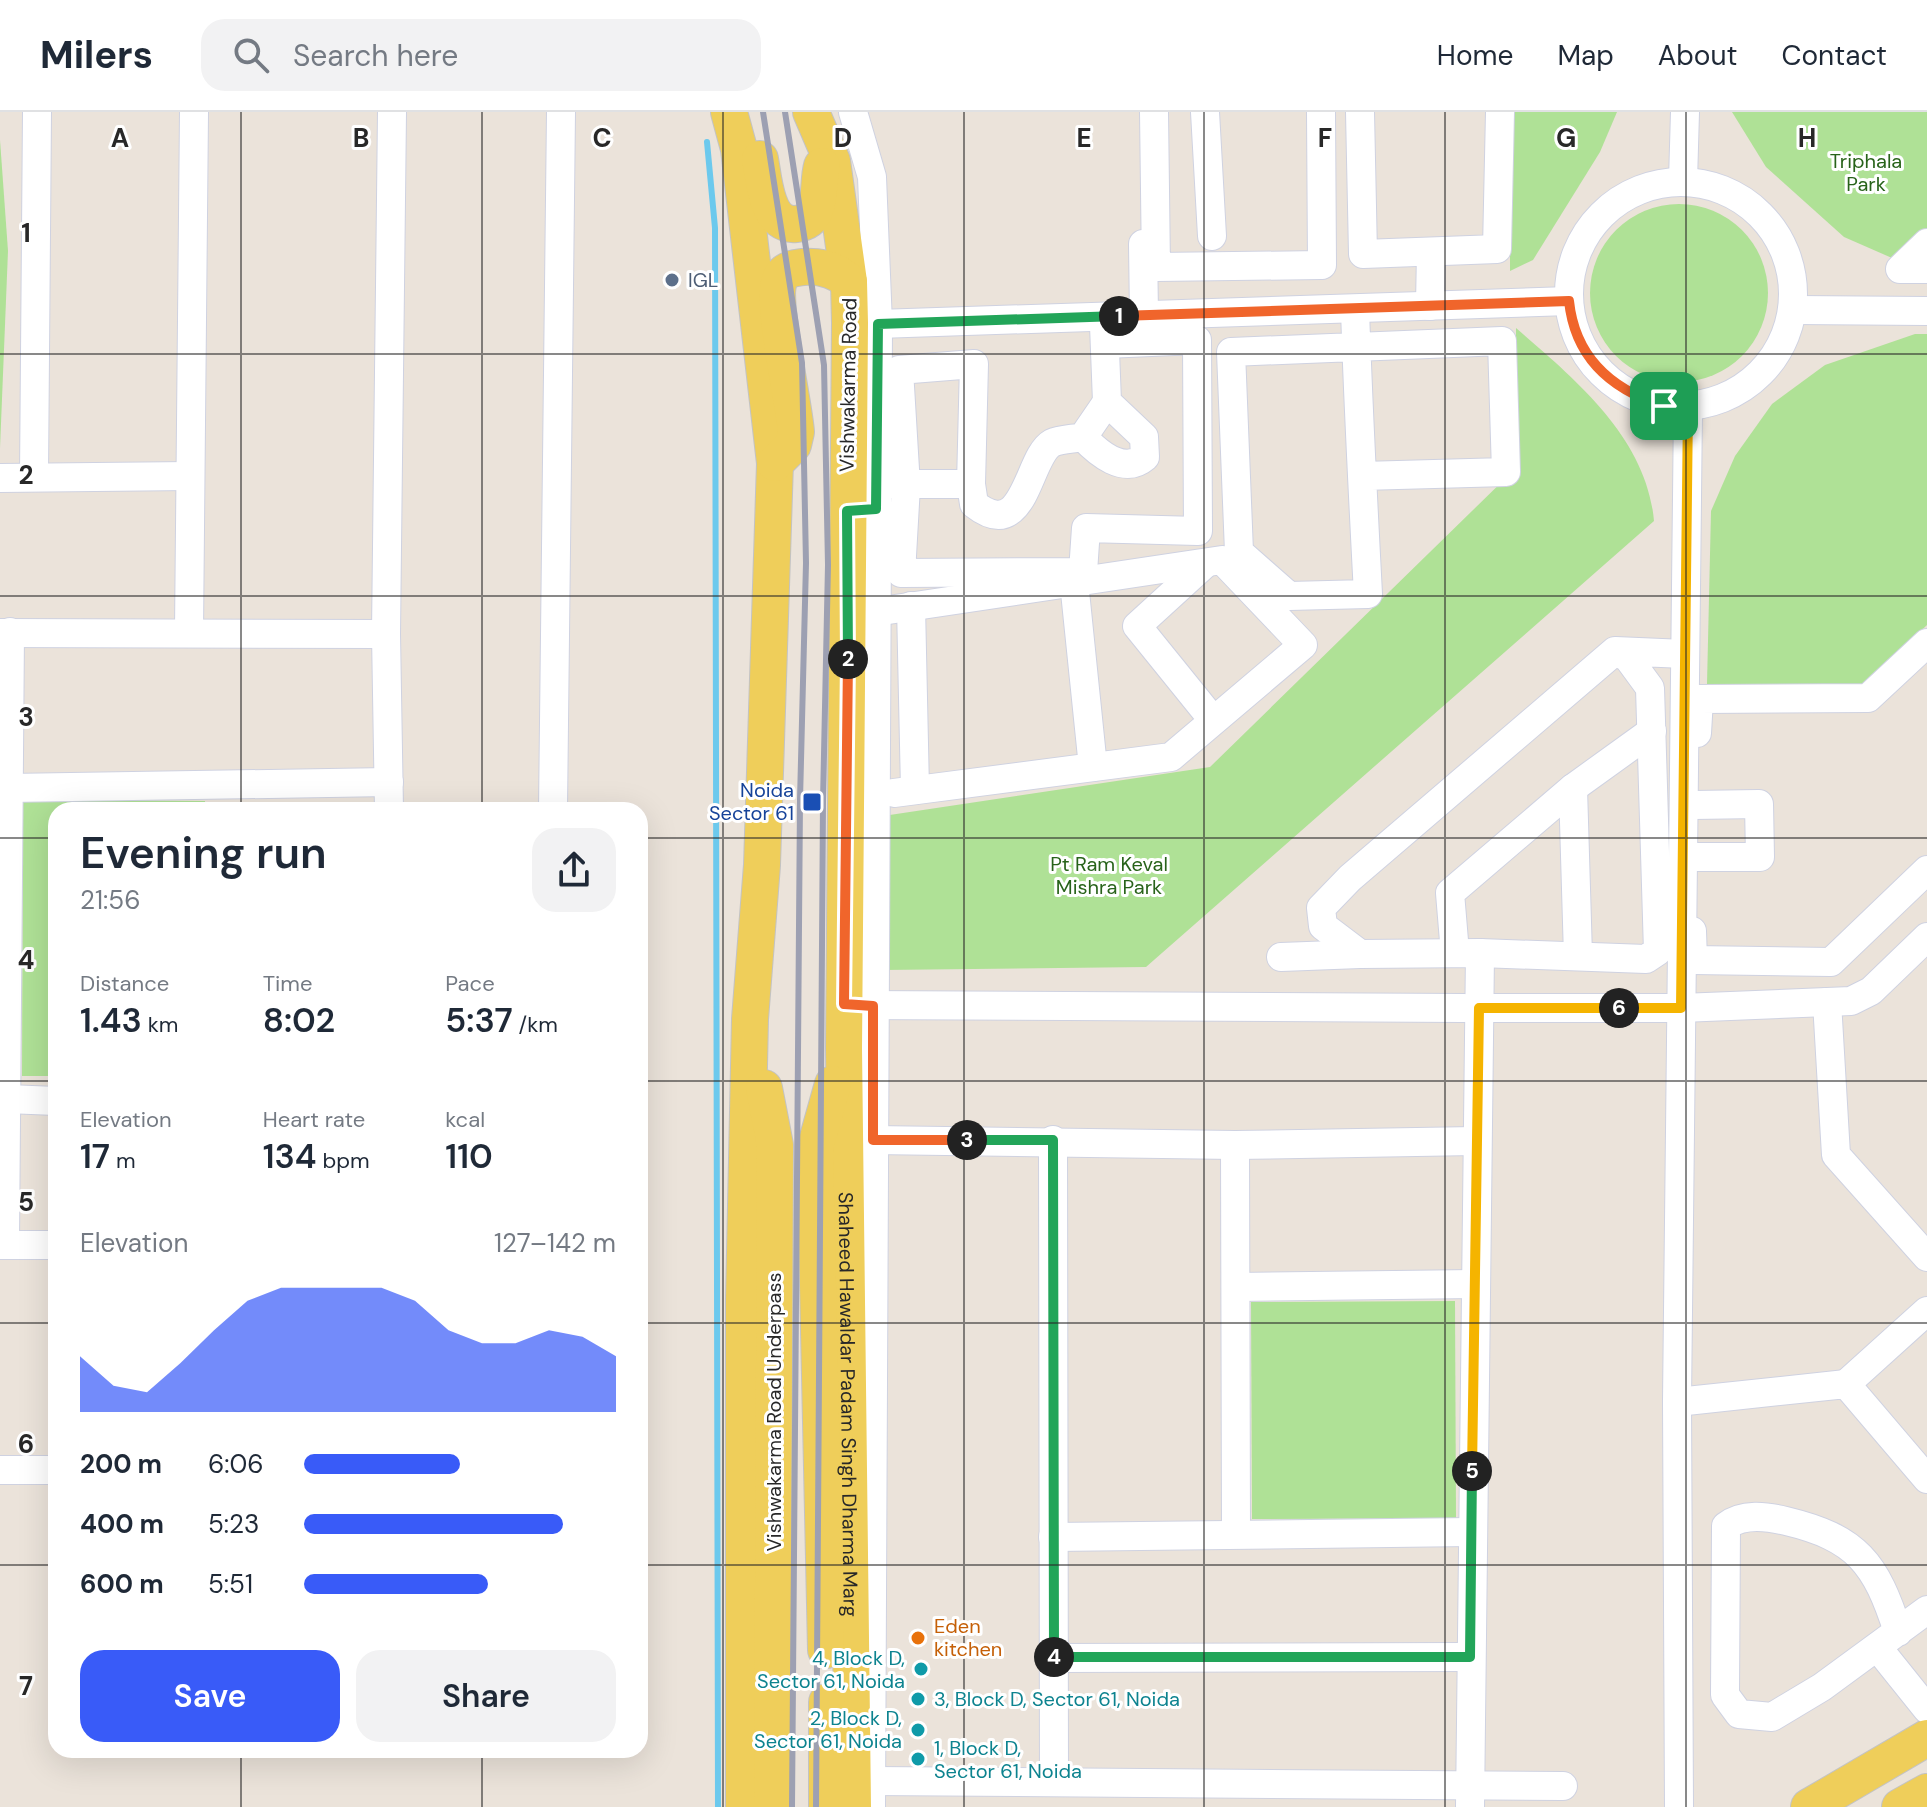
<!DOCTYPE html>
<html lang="en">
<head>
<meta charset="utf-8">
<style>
  :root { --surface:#fff; --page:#f2f2f3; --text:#1f2937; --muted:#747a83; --line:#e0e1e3; --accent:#395bf8 }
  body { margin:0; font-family:"DM Sans",sans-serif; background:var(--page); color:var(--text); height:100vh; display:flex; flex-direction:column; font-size:30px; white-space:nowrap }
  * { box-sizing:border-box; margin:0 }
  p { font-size:26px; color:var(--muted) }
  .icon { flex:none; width:44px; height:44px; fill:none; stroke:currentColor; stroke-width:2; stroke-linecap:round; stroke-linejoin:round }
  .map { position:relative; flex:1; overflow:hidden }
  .details { position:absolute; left:48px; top:690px; width:600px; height:956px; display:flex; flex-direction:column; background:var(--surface); border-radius:24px; box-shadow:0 8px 32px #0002 }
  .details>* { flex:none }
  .pin { position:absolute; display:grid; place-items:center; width:68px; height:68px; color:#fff; margin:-34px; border-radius:16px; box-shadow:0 4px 12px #0006 }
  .km { position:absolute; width:40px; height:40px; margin:-20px; border-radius:50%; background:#222; color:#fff; font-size:22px; line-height:40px; text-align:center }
  .round { display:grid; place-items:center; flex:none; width:84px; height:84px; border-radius:24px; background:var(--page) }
  .overview { display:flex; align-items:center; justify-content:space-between; height:136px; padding:0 32px }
  h1 { font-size:44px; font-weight:600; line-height:60px }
  .figures { display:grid; grid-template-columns:repeat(3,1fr); gap:12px; height:136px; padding:8px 32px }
  .figures div { display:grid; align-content:center }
  .figures b { font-size:34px; font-weight:600 }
  .figures small { font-size:22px; font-weight:400 }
  .figures p { font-size:22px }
  .chart { height:224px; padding:16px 32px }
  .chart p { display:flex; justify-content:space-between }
  .chart svg { width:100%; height:144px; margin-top:8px; fill:var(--accent); opacity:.7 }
  .button { display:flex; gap:16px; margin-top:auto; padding:16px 32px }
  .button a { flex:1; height:92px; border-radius:24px; background:var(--accent); color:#fff; font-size:32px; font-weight:600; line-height:92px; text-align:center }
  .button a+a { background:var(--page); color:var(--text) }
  ul { padding:0 32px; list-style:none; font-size:26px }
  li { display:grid; grid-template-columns:128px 96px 1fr; align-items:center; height:60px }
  li i { height:20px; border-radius:10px; background:var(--accent) }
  header { display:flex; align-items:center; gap:48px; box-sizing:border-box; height:112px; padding:0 40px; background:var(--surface); border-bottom:2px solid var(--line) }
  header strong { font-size:38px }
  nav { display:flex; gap:44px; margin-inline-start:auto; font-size:28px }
  .search { width:560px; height:72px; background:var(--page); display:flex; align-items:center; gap:20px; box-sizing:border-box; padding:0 28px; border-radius:24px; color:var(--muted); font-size:30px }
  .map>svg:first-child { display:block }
  .green { fill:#afe196 }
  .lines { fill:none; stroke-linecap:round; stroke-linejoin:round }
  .stream { stroke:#6cc9ed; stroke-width:6 }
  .minor-casing { stroke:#cfd2e1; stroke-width:30 }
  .major-casing { stroke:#c3c3c3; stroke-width:38 }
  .minor { stroke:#fff; stroke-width:28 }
  .major { stroke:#efce5a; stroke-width:36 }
  .rail { stroke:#9da0b2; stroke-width:6 }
  .split-1-casing { stroke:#fff; stroke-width:16 }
  .split-2-casing { stroke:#fff; stroke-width:16 }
  .split-3-casing { stroke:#fff; stroke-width:16 }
  .split-4-casing { stroke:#fff; stroke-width:16 }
  .split-5-casing { stroke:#fff; stroke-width:16 }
  .split-6-casing { stroke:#fff; stroke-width:16 }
  .split-7-casing { stroke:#fff; stroke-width:16 }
  .split-1 { stroke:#f0652b; stroke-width:10 }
  .split-2 { stroke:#22a559; stroke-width:10 }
  .split-3 { stroke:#f0652b; stroke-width:10 }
  .split-4 { stroke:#22a559; stroke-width:10 }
  .split-5 { stroke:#22a559; stroke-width:10 }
  .split-6 { stroke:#f5b400; stroke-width:10 }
  .split-7 { stroke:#f5b400; stroke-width:10 }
  .grid { fill:none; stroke:#282828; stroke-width:2; stroke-opacity:0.55 }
  .service-dot { fill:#5c6f8a; stroke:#fff; stroke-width:3 }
  .transit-dot { fill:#1a4fb4; stroke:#fff; stroke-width:3 }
  .food-dot { fill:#e8710a; stroke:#fff; stroke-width:3 }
  .culture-dot { fill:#0f9aa8; stroke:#fff; stroke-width:3 }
  .labels { text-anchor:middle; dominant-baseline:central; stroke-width:6; stroke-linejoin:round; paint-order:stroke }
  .park-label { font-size:20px; fill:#28631a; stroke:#fff }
  .service-label { font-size:20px; fill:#4e5e75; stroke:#fff; text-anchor:start }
  .street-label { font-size:20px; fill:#282828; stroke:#fff }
  .transit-label { font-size:20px; fill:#164399; stroke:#fff; text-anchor:end }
  .food-label { font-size:20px; fill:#c56008; stroke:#fff; text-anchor:start }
  .culture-label { font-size:20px; fill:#0d838f; stroke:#fff; text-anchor:end }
  .grid-label { font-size:26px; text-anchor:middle; font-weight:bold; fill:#282828; stroke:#fff; stroke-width:6; stroke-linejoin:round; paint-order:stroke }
</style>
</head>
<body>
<header>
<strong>Milers</strong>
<div class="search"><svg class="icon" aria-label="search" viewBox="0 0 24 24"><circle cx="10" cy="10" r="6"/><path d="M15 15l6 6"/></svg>Search here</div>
<nav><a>Home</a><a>Map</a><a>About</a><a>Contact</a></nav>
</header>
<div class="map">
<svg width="1927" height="1695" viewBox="0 0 1927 1695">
  <rect width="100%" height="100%" fill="#ebe3da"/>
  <g class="green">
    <polygon points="1510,0 1617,0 1600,40 1533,148 1510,159"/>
    <polygon points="1732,0 1927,0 1927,119 1892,146 1844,125 1766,55"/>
    <polygon points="0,28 8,139 0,336"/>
    <circle cx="1679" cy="181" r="89"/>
    <path d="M 1516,216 C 1575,267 1647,326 1654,409 L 1146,855 L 883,858 L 883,704 L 1210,655 L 1516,356 Z"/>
    <polygon points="1915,222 1927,222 1927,513 1866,572 1707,572 1711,399 1735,344 1772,292 1825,253"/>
    <polygon points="23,688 205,689 205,698 56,698 56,964 22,964"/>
    <polygon points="1455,1189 1456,1406 1252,1407 1251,1190"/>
  </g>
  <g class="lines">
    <polyline class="stream" points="707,30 715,116 718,1695"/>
    <g class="minor-casing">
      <g id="minor">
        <polyline points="853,0 872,65 878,212 871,1695"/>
        <polyline points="1154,0 1156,155 1322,153 1321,0"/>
        <polyline points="1205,0 1212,124"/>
        <polyline points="1360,0 1363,142 1497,137 1500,0"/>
        <polyline points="1683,69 1685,0"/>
        <circle cx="1681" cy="182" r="112"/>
        <polyline points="1927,131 1900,157 1927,157"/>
        <polyline points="1143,132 1144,203"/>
        <polyline points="1430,194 1431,140"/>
        <path d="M 1355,197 C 1358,292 1363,387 1368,482 L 1289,484 L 1239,440 L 1231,240 L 1502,229 L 1506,360 L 1362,364"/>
        <polyline points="1795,198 1927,199"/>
        <polyline points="878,212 1569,189"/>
        <path d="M 1083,325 C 1098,341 1124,363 1145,345 L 1144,325 L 1107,290 L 1104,213"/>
        <polyline points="34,364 37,0"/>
        <polyline points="0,366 190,364"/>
        <path d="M 887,372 L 971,372 L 974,392 C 1026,433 1027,345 1052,331 C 1060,327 1075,327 1083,325 L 1107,290"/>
        <polyline points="971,372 974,252 899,258 906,374 901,461 1083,460 1086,416 1198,419 1197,228 1105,232"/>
        <polyline points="1206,451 1137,514 1213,608"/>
        <polyline points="1074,470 1093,655"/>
        <polyline points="911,494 915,678"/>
        <polyline points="875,500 1222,448 1303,533 1171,645 894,681"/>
        <polyline points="189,519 194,0"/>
        <polyline points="0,521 386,522"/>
        <polyline points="1615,539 1628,546 1650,576 1658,839 1646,847 1480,841 1360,842 1323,814 1321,796 1350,766 1615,539 1685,542"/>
        <polyline points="1697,621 1699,587 1868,586 1927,531"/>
        <polyline points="9,676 389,670"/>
        <polyline points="1573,676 1578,844"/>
        <polyline points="389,698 386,522 392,0"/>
        <polyline points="553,698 561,0"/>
        <polyline points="1692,745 1760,745 1759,692 1693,693"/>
        <polyline points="1692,819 1693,848 1831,850 1927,758"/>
        <polyline points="1455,841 1450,781 1573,676 1652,619"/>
        <polyline points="1281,845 1360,842"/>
        <polyline points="1827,890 1836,1043 1927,1145"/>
        <polyline points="857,893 1464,896"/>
        <polyline points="1479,896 1681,896 1851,889 1871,879 1927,825"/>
        <polyline points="7,987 56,989"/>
        <polyline points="873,1028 1235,1033 1475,1029"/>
        <polyline points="1053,1028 1054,1670"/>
        <polyline points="1235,1033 1236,1422"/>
        <polyline points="5,1132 10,520"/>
        <polyline points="0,1133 56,1133"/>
        <polyline points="1237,1175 1474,1172"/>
        <polyline points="1846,1272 1927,1199"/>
        <polyline points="1677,1290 1846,1272 1927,1367"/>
        <polyline points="0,1358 56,1358"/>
        <polyline points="1053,1425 1471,1420"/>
        <path d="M 1898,1520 C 1876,1451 1857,1426 1786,1409 C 1766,1404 1743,1401 1726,1414 L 1725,1583 L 1739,1602 L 1772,1605 L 1822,1575 L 1927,1498"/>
        <polyline points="1878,1536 1927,1597"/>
        <polyline points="1054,1546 1470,1545"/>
        <polyline points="871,1669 1563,1674"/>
        <polyline points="1470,1695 1480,841"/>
        <polyline points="1679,1695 1677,1290 1688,295"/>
      </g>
    </g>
    <g class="major-casing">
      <g id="major">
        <polyline points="729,0 739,37 775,351 762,753 750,907 744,1188 744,1695"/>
        <path id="s1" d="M 811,0 L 832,49 L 849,170 L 850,211 L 844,936 L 853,1695"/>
        <path d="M 760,47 C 764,68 766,115 796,112 C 806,111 812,106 815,98 C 821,84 818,68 822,54"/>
        <path d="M 775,351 L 793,333 L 796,320 C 794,291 769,184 781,165 C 786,157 794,156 803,155 C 820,154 836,157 849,170"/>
        <polyline points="764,976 775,1033 772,1695"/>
        <polyline points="826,1538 815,1036 833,972"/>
        <polyline points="827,1590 827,1695"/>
        <polyline points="1809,1695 1927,1626"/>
        <polyline points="1900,1695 1927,1680"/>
      </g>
    </g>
    <use href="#minor" class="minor"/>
    <use href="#major" class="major"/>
    <g class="rail">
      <polyline points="763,0 802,251 806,451 800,688 792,1695"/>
      <polyline points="785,0 824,253 828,453 823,690 816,1695"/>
    </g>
  </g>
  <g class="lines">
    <g class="split-1-casing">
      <path id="split-1" d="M 1119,204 L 1569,189 C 1575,246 1612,278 1664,294"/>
    </g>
    <g class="split-2-casing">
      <polyline id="split-2" points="848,547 847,399 876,397 878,212 1119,204"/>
    </g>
    <g class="split-3-casing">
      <polyline id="split-3" points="848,547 844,892 873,894 873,1028 967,1028"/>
    </g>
    <g class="split-4-casing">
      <polyline id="split-4" points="967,1028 1053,1028 1054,1545"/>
    </g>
    <g class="split-5-casing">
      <polyline id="split-5" points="1054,1545 1470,1545 1472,1359"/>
    </g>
    <g class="split-6-casing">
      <polyline id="split-6" points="1472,1359 1479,896 1619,896"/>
    </g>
    <g class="split-7-casing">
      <polyline id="split-7" points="1619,896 1681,896 1688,295 1664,294"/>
    </g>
    <use href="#split-1" class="split-1"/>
    <use href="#split-2" class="split-2"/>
    <use href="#split-3" class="split-3"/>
    <use href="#split-4" class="split-4"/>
    <use href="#split-5" class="split-5"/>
    <use href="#split-6" class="split-6"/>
    <use href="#split-7" class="split-7"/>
  </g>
  <path class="grid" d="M 241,0 L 241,698M 482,0 L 482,698M 723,0 L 723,1695M 964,0 L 964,1695M 1204,0 L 1204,1695M 1445,0 L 1445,1695M 1686,0 L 1686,1695M 0,242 L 1927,242M 0,484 L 1927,484M 0,726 L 56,726M 640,726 L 1927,726M 0,969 L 56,969M 640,969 L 1927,969M 0,1211 L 56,1211M 640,1211 L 1927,1211M 0,1453 L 56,1453M 640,1453 L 1927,1453M 241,1638 L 241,1695M 482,1638 L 482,1695"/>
  <circle class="service-dot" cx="672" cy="168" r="8"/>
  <rect class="transit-dot" x="802" y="680" width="20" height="20" rx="4"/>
  <circle class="food-dot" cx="918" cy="1526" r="8"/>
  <g class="culture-dot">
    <circle cx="921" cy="1557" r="8"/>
    <circle cx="918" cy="1587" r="8"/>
    <circle cx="918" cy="1618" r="8"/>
    <circle cx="918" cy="1647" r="8"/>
  </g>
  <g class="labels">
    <g class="park-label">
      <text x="1866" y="49">Triphala<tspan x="1866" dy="23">Park</tspan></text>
      <text x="1109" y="752">Pt Ram Keval<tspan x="1109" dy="23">Mishra Park</tspan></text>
    </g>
    <g class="service-label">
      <text x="688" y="168">IGL</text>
    </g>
    <g class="street-label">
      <text transform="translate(848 273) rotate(-89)">Vishwakarma Road</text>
      <text stroke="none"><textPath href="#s1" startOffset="1298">Shaheed Hawaldar Padam Singh Dharma Marg</textPath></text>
      <text transform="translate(774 1300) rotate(-90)">Vishwakarma Road Underpass</text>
    </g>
    <g class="transit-label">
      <text x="794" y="678">Noida<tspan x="794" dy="23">Sector 61</tspan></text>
    </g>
    <g class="food-label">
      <text x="934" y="1514">Eden<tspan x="934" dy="23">kitchen</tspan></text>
    </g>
    <g class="culture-label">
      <text x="905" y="1546">4, Block D,<tspan x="905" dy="23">Sector 61, Noida</tspan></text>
      <text x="934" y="1587" text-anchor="start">3, Block D, Sector 61, Noida</text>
      <text x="902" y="1606">2, Block D,<tspan x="902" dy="23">Sector 61, Noida</tspan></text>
      <text x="934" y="1636" text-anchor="start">1, Block D,<tspan x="934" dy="23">Sector 61, Noida</tspan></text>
    </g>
  </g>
  <g class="grid-label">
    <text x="120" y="35">A</text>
    <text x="361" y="35">B</text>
    <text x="602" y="35">C</text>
    <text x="843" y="35">D</text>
    <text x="1084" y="35">E</text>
    <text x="1325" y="35">F</text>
    <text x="1566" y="35">G</text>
    <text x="1807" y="35">H</text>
    <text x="26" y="130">1</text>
    <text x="26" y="372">2</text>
    <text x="26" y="614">3</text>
    <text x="26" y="857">4</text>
    <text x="26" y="1099">5</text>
    <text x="26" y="1341">6</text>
    <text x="26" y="1583">7</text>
  </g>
</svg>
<div class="pin" style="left:1664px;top:294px;background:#1e9e55"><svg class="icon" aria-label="arrive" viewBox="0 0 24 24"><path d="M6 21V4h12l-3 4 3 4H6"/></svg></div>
<b class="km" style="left:1119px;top:204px">1</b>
<b class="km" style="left:848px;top:547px">2</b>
<b class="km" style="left:967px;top:1028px">3</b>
<b class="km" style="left:1054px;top:1545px">4</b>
<b class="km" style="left:1472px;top:1359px">5</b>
<b class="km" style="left:1619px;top:896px">6</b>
<section class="details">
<div class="overview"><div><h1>Evening run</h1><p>21:56</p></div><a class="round"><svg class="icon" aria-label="share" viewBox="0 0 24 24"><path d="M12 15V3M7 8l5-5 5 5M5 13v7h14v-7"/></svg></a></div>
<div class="figures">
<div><p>Distance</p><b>1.43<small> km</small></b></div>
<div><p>Time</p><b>8:02</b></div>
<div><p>Pace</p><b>5:37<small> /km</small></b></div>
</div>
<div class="figures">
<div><p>Elevation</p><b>17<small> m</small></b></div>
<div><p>Heart rate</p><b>134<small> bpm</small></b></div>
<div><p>kcal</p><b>110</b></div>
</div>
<div class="chart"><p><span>Elevation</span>127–142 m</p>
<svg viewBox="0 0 160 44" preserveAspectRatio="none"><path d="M0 44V27L10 36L20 38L30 29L40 19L50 10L60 6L70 6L80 6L90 6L100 10L110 19L120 23L130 23L140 19L150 21L160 27V44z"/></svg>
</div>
<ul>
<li><b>200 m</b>6:06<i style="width:50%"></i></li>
<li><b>400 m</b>5:23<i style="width:83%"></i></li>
<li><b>600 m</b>5:51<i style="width:59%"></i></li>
</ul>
<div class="button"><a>Save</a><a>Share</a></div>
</section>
</div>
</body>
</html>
